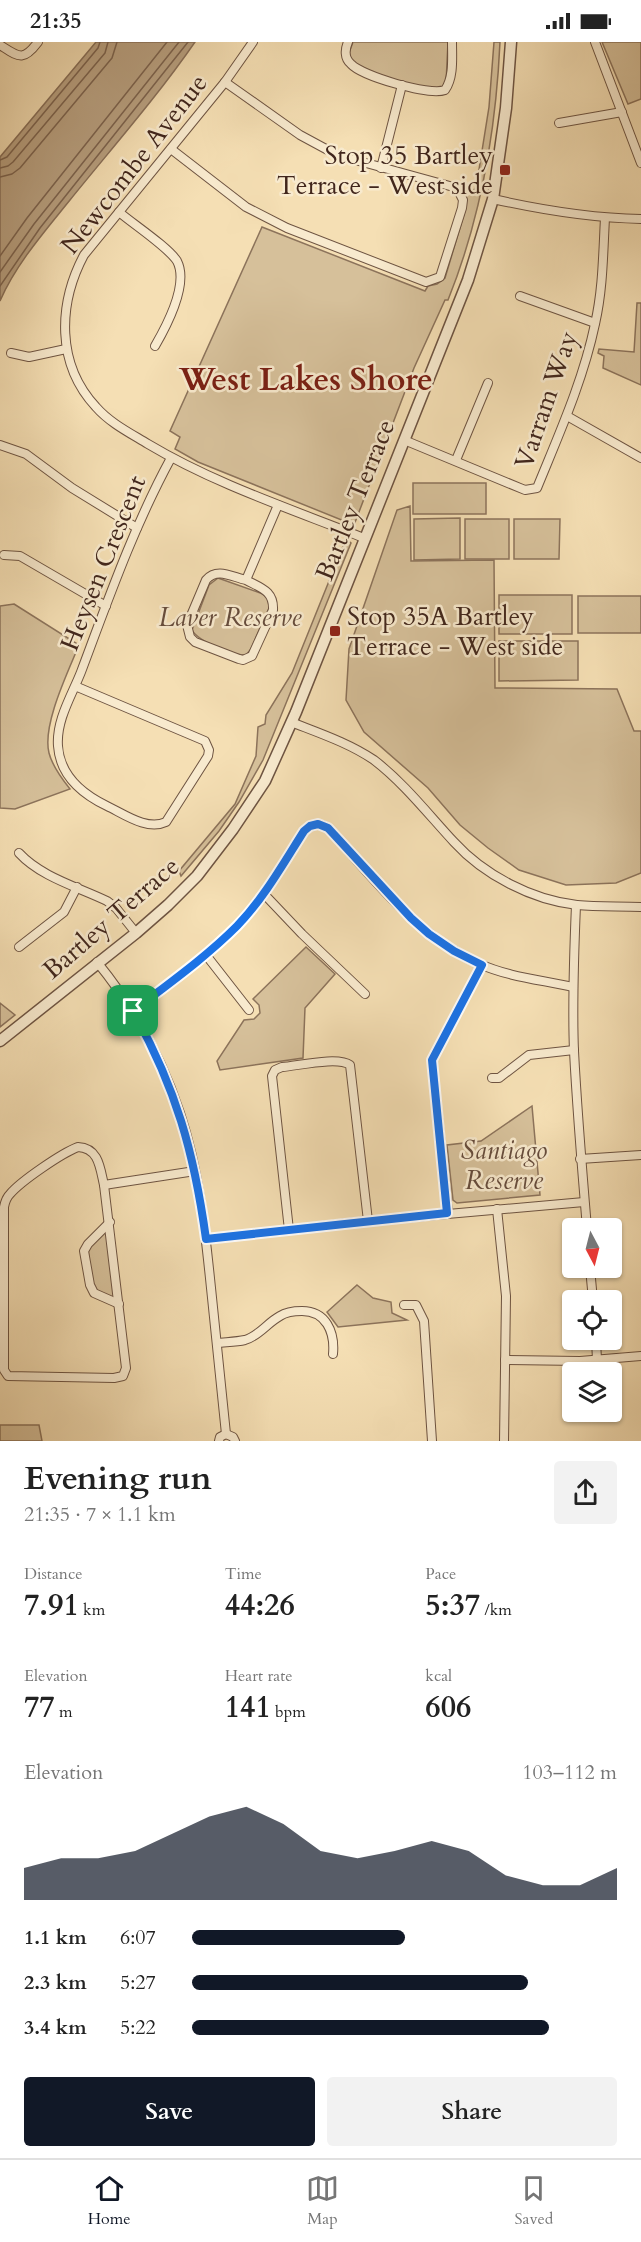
<!DOCTYPE html>
<html lang="en">
<head>
<meta charset="utf-8">
<style>
  :root { --surface:#fff; --page:#f2f2f2; --text:#222; --muted:#767676; --line:#e0e0e0; --accent:#111827 }
  body { margin:0; font-family:Cardo,serif; background:var(--page); color:var(--text); height:100vh; display:flex; flex-direction:column; font-size:22px; white-space:nowrap }
  * { box-sizing:border-box; margin:0 }
  p { font-size:20px; color:var(--muted) }
  .icon { flex:none; width:33px; height:33px; fill:none; stroke:currentColor; stroke-width:2; stroke-linecap:round; stroke-linejoin:round }
  .map { position:relative; height:1399px; overflow:hidden }
  .side { display:flex; flex-direction:column; background:var(--surface); flex:1 }
  .side>* { flex:none }
  .needle { width:39px; rotate:173deg }
  .fabs { position:absolute; left:562px; top:1176px; display:grid; gap:12px }
  .fabs a { display:grid; place-items:center; width:60px; height:60px; border-radius:6px; background:var(--surface); box-shadow:0 2px 4px #0004; font-size:30px }
  .pin { position:absolute; display:grid; place-items:center; width:51px; height:51px; color:#fff; margin:-26px; border-radius:12px; box-shadow:0 3px 9px #0006 }
  .round { display:grid; place-items:center; flex:none; width:63px; height:63px; border-radius:6px; background:var(--page) }
  .overview { display:flex; align-items:center; justify-content:space-between; height:102px; padding:0 24px }
  h1 { font-size:33px; font-weight:800; line-height:45px }
  .figures { display:grid; grid-template-columns:repeat(3,1fr); gap:9px; height:102px; padding:6px 24px }
  .figures div { display:grid; align-content:center }
  .figures b { font-size:30px; font-weight:800 }
  .figures small { font-size:16px; font-weight:400 }
  .figures p { font-size:16px }
  .chart { height:168px; padding:12px 24px }
  .chart p { display:flex; justify-content:space-between }
  .chart svg { width:100%; height:108px; margin-top:6px; fill:var(--accent); opacity:.7 }
  .primary-button { display:flex; gap:12px; margin-top:auto; padding:12px 24px }
  .primary-button a { flex:1; height:69px; border-radius:6px; background:var(--accent); color:#fff; font-size:24px; font-weight:800; line-height:69px; text-align:center }
  .primary-button a+a { background:var(--page); color:var(--text) }
  ul { padding:0 24px; list-style:none; font-size:20px }
  li { display:grid; grid-template-columns:96px 72px 1fr; align-items:center; height:45px }
  li i { height:15px; border-radius:8px; background:var(--accent) }
  .status { display:flex; justify-content:space-between; align-items:center; height:42px; padding:0 30px; background:var(--surface); direction:ltr }
  .status svg { height:16px; fill:currentColor }
  .menu { display:flex; justify-content:space-around; align-items:center; height:84px; border-top:2px solid var(--line); background:var(--surface); font-size:16px; color:var(--muted) }
  .menu a { display:grid; justify-items:center; gap:3px }
  .menu .on { color:var(--accent) }
  .map>svg:first-child { display:block }
  .green { fill:#d6c09a; stroke:#8c735b; stroke-width:1.5 }
  .water { fill:#b8a080; stroke:#886f58; stroke-width:1.5 }
  .lines { fill:none; stroke-linecap:round; stroke-linejoin:round }
  .shore { stroke:#7c634e; stroke-width:1.5 }
  .minor-casing { stroke:#6e5442; stroke-width:10 }
  .tertiary-casing { stroke:#6e5442; stroke-width:13 }
  .minor { stroke:#f8eace; stroke-width:8 }
  .tertiary { stroke:#f8eace; stroke-width:10 }
  .route-casing { stroke:#fff; stroke-width:12 }
  .route { stroke:#1a73e8; stroke-width:8 }
  .poi-dot { fill:#8f2418; stroke:#f8eace; stroke-width:2 }
  .labels { text-anchor:middle; dominant-baseline:central; stroke-width:5; stroke-linejoin:round; paint-order:stroke }
  .poi-label { font-size:26px; fill:#41261c; stroke:#f8eace; text-anchor:end }
  .street-label { font-size:26px; fill:#41261c; stroke:#f8eace }
  .park-label { font-size:26px; font-style:italic; fill:#664c3c; stroke:#f8eace }
  .district-label { font-size:32px; font-weight:bold; fill:#7a1f14; stroke:#f8eace }
</style>
</head>
<body>
<div class="status"><b>21:35</b><svg viewBox="0 0 49 12"><path d="M0 12V9h3v3zM5 12V6h3v6zM10 12V3h3v9zM15 12V0h3v12zM26 1h20v11H26zM47 4h2v5h-2z"/></svg></div>
<div class="map">
<svg width="641" height="1399" viewBox="0 0 641 1399">
  <rect width="100%" height="100%" fill="#f5dfb4"/>
  <filter id="stains"><feTurbulence type="fractalNoise" baseFrequency=".00333" numOctaves="4"/><feColorMatrix values="0 0 0 0 .2 0 0 0 0 .09 0 0 0 0 .02 0 0 0 .5 -.17"/></filter>
  <radialGradient id="worn" r=".72"><stop offset=".6" stop-color="#630" stop-opacity="0"/><stop offset="1" stop-color="#630" stop-opacity=".3"/></radialGradient>
  <g class="green">
    <polygon points="353,0 448,0 446,42 436,49 380,34 352,20 349,11"/>
    <path d="M 494,0 L 500,0 C 496,88 481,176 448,258 L 445,258 L 414,326 L 354,483 L 198,420 L 175,407 L 180,395 L 170,389 L 262,185 L 425,249 L 428,244 L 437,242 L 445,236 L 465,169 L 465,153 L 475,147 L 477,140 L 489,65 Z"/>
    <polygon points="602,0 641,0 641,57 628,62"/>
    <polygon points="637,261 641,261 641,343 603,326 604,314 598,311 599,307 634,310"/>
    <rect x="413" y="441" width="73" height="31"/>
    <polygon points="410,464 411,519 494,518 495,646 617,647 634,689 641,689 641,831 616,841 566,843 519,828 488,806 460,783 428,746 364,690 346,658 349,607 397,468"/>
    <polygon points="460,476 460,517 414,518 414,477"/>
    <rect x="465" y="477" width="44" height="40"/>
    <polygon points="514,477 560,477 559,517 514,517"/>
    <polygon points="346,497 351,501 263,718 239,760 219,789 181,834 179,829 235,762 256,714 258,685 265,682 266,673 292,631"/>
    <path d="M 218,536 L 263,552 L 269,558 L 269,566 L 251,607 L 246,613 C 233,614 198,599 192,588 L 209,543 Z"/>
    <rect x="499" y="553" width="73" height="39"/>
    <rect x="578" y="554" width="63" height="37"/>
    <path d="M 14,562 L 79,603 C 68,630 42,683 49,711 C 52,723 62,737 70,747 L 15,767 L 0,766 L 0,564 Z"/>
    <polygon points="499,599 578,599 578,638 499,639"/>
    <polygon points="306,905 335,932 305,966 303,1016 220,1028 217,1019 244,978 254,977 260,971 259,963 253,957"/>
    <polygon points="0,961 15,973 0,985"/>
    <polygon points="532,1064 540,1153 457,1161 453,1158 447,1103 481,1099"/>
    <polygon points="110,1180 119,1262 94,1251 90,1243 88,1202"/>
    <polygon points="357,1243 373,1256 391,1260 392,1271 407,1278 338,1285 327,1270"/>
    <polygon points="0,1383 39,1383 42,1399 0,1399"/>
  </g>
  <path class="water" d="M 96,0 L 195,0 C 157,55 112,106 70,158 C 45,189 16,222 0,259 L 0,115 Z"/>
  <g class="lines">
    <g class="shore">
      <polyline points="0,118 7,115 98,6 100,0"/>
      <polyline points="0,126 8,124 13,120 105,11 108,0"/>
      <polyline points="0,135 12,132 20,126 112,16 117,0"/>
      <polyline points="0,214 27,176 167,0"/>
      <polyline points="0,230 34,182 179,0"/>
      <polyline points="0,244 40,186 188,0"/>
    </g>
    <g class="minor-casing">
      <g id="minor">
        <path d="M 253,0 L 225,40 L 84,213 C 58,262 56,322 96,365 C 110,381 130,391 148,402 C 215,442 291,467 364,496"/>
        <path d="M 348,0 C 345,7 344,16 351,22 C 362,34 429,54 445,48 C 454,35 452,16 452,0"/>
        <polyline points="595,0 641,121"/>
        <path d="M 0,3 C 19,15 23,20 38,0"/>
        <polyline points="559,81 622,70"/>
        <polyline points="171,107 246,165 287,186 426,240 440,235 462,166 463,158 457,146 337,113 300,93 225,40"/>
        <polyline points="381,126 402,43"/>
        <path d="M 493,157 C 542,168 590,176 641,177"/>
        <path d="M 119,170 C 133,182 168,205 177,219 C 189,242 166,285 155,304"/>
        <polyline points="520,254 595,281"/>
        <polyline points="11,311 29,315 66,307"/>
        <polyline points="567,374 641,416"/>
        <path d="M 404,398 L 525,448 L 537,446 C 559,392 583,339 595,282 C 603,247 603,212 605,176"/>
        <polyline points="0,403 26,412 72,446 137,486"/>
        <polyline points="456,418 488,341"/>
        <polyline points="4,513 20,514 106,564"/>
        <path d="M 246,538 C 261,546 274,549 273,568 L 252,614 L 243,618 L 239,617 L 195,600 L 190,595 L 187,583 L 206,538 C 217,525 232,535 246,538 L 278,463"/>
        <path d="M 75,644 L 205,699 L 209,708 L 208,714 L 166,780 C 147,789 124,772 107,764 C 82,752 60,734 58,704 C 56,678 72,653 81,630 C 108,558 134,484 171,416"/>
        <path d="M 291,680 C 319,691 349,701 374,718 C 404,741 428,772 454,800 C 484,833 532,858 577,863 C 598,865 620,864 641,865"/>
        <path d="M 19,811 C 41,835 78,845 107,859 L 116,866 L 136,891"/>
        <polyline points="264,852 302,892 365,952"/>
        <path d="M 576,863 C 574,911 572,960 574,1009 C 577,1068 582,1127 587,1186"/>
        <polyline points="19,905 64,870 77,845"/>
        <polyline points="206,913 249,968"/>
        <path d="M 97,920 C 133,964 162,1017 180,1071 C 199,1128 205,1187 211,1246 C 216,1295 221,1343 226,1392"/>
        <path d="M 133,969 C 168,942 205,916 237,884 C 264,856 283,822 304,789 C 312,782 319,780 328,786 C 373,836 417,895 480,922 C 508,935 543,938 573,945"/>
        <polyline points="492,1036 499,1036 529,1013 574,1008"/>
        <path d="M 78,1105 C 99,1106 100,1126 104,1143 L 126,1326 L 123,1334 L 114,1336 L 8,1334 L 4,1328 L 4,1165 C 5,1160 6,1156 10,1152 C 21,1139 62,1111 78,1105 Z"/>
        <polyline points="580,1117 641,1113"/>
        <polyline points="104,1143 195,1129"/>
        <polyline points="497,1167 506,1254 504,1399"/>
        <polyline points="448,1171 432,1018 482,923"/>
        <polyline points="110,1180 88,1202 84,1209 90,1243 94,1251 119,1262"/>
        <path d="M 289,1188 L 272,1034 L 275,1028 L 282,1025 C 297,1024 338,1014 350,1023 L 368,1179"/>
        <polyline points="206,1197 368,1179 584,1160"/>
        <polyline points="590,1226 593,1258"/>
        <polyline points="404,1263 416,1263 424,1279 432,1399"/>
        <polyline points="596,1298 597,1318"/>
        <path d="M 217,1301 C 225,1300 236,1300 245,1298 C 259,1294 267,1281 280,1274 C 286,1270 295,1269 302,1269 C 326,1269 335,1290 333,1312"/>
        <polyline points="505,1318 580,1319 641,1314"/>
        <polyline points="226,1392 233,1395 235,1399"/>
        <polyline points="219,1399 220,1395 226,1392"/>
      </g>
    </g>
    <g class="tertiary-casing">
      <polyline id="tertiary" points="0,999 136,891 168,863 197,834 233,787 265,739 296,670 468,238 493,157 506,66 511,0"/>
    </g>
    <use href="#minor" class="minor"/>
    <use href="#tertiary" class="tertiary"/>
  </g>
  <g class="lines">
    <g class="route-casing">
      <path id="route" d="M 318,782 L 328,786 L 411,876 L 429,892 L 454,909 L 482,923 L 432,1018 L 447,1171 L 206,1197 C 194,1110 176,1046 133,969 C 168,942 205,916 237,884 C 264,856 283,822 304,789 L 310,784 Z"/>
    </g>
    <use href="#route" class="route"/>
  </g>
  <g class="poi-dot">
    <rect x="499" y="122" width="12" height="12" rx="3"/>
    <rect x="329" y="583" width="12" height="12" rx="3"/>
  </g>
  <g class="labels">
    <g class="poi-label">
      <text x="493" y="113">Stop 35 Bartley<tspan x="493" dy="30">Terrace - West side</tspan></text>
      <text x="347" y="574" text-anchor="start">Stop 35A Bartley<tspan x="347" dy="30">Terrace - West side</tspan></text>
    </g>
    <g class="street-label">
      <text transform="translate(134 122) rotate(-52)">Newcombe Avenue</text>
      <text transform="translate(546 358) rotate(-71)">Varram Way</text>
      <text transform="translate(355 458) rotate(-68)">Bartley Terrace</text>
      <text transform="translate(103 521) rotate(-68)">Heysen Crescent</text>
      <text transform="translate(111 876) rotate(-41)">Bartley Terrace</text>
    </g>
    <g class="park-label">
      <text x="230" y="575">Laver Reserve</text>
      <text x="504" y="1108">Santiago<tspan x="504" dy="30">Reserve</tspan></text>
    </g>
    <g class="district-label">
      <text x="306" y="338">West Lakes Shore</text>
    </g>
  </g>
  <rect width="100%" height="100%" filter="url(#stains)"/>
  <rect width="100%" height="100%" fill="url(#worn)"/>
</svg>
<div class="fabs">
<a><svg class="needle" viewBox="-14 -14 28 28"><path d="M0-13l5 13h-10z" fill="#e53935"/><path d="M0 13l5-13h-10z" fill="#767676"/></svg></a>
<a><svg class="icon" aria-label="locate" viewBox="0 0 24 24"><circle cx="12" cy="12" r="6"/><path d="M12 2v4M12 18v4M2 12h4M18 12h4"/></svg></a>
<a><svg class="icon" aria-label="layers" viewBox="0 0 24 24"><path d="M12 4l9 5-9 5-9-5zM3 14l9 5 9-5"/></svg></a>
</div>
<div class="pin" style="left:133px;top:969px;background:#1e9e55"><svg class="icon" aria-label="arrive" viewBox="0 0 24 24"><path d="M6 21V4h12l-3 4 3 4H6"/></svg></div>
</div>
<section class="side">
<div class="overview"><div><h1>Evening run</h1><p>21:35 · 7 × 1.1 km</p></div><a class="round"><svg class="icon" aria-label="share" viewBox="0 0 24 24"><path d="M12 15V3M7 8l5-5 5 5M5 13v7h14v-7"/></svg></a></div>
<div class="figures">
<div><p>Distance</p><b>7.91<small> km</small></b></div>
<div><p>Time</p><b>44:26</b></div>
<div><p>Pace</p><b>5:37<small> /km</small></b></div>
</div>
<div class="figures">
<div><p>Elevation</p><b>77<small> m</small></b></div>
<div><p>Heart rate</p><b>141<small> bpm</small></b></div>
<div><p>kcal</p><b>606</b></div>
</div>
<div class="chart"><p><span>Elevation</span>103–112 m</p>
<svg viewBox="0 0 160 44" preserveAspectRatio="none"><path d="M0 44V31L10 27L20 27L30 24L40 17L50 10L60 6L70 13L80 24L90 27L100 24L110 20L120 24L130 34L140 38L150 38L160 31V44z"/></svg>
</div>
<ul>
<li><b>1.1 km</b>6:07<i style="width:50%"></i></li>
<li><b>2.3 km</b>5:27<i style="width:79%"></i></li>
<li><b>3.4 km</b>5:22<i style="width:84%"></i></li>
</ul>
<div class="primary-button"><a>Save</a><a>Share</a></div>
</section>
<nav class="menu">
<a class="on"><svg class="icon" aria-label="home" viewBox="0 0 24 24"><path d="M3 11l9-7 9 7M6 9v11h12V9"/></svg>Home</a>
<a><svg class="icon" aria-label="map" viewBox="0 0 24 24"><path d="M3 6l6-2 6 2 6-2v14l-6 2-6-2-6 2zM9 4v14M15 6v14"/></svg>Map</a>
<a><svg class="icon" aria-label="saved" viewBox="0 0 24 24"><path d="M7 4h10v16l-5-4-5 4z"/></svg>Saved</a>
</nav>
</body>
</html>
